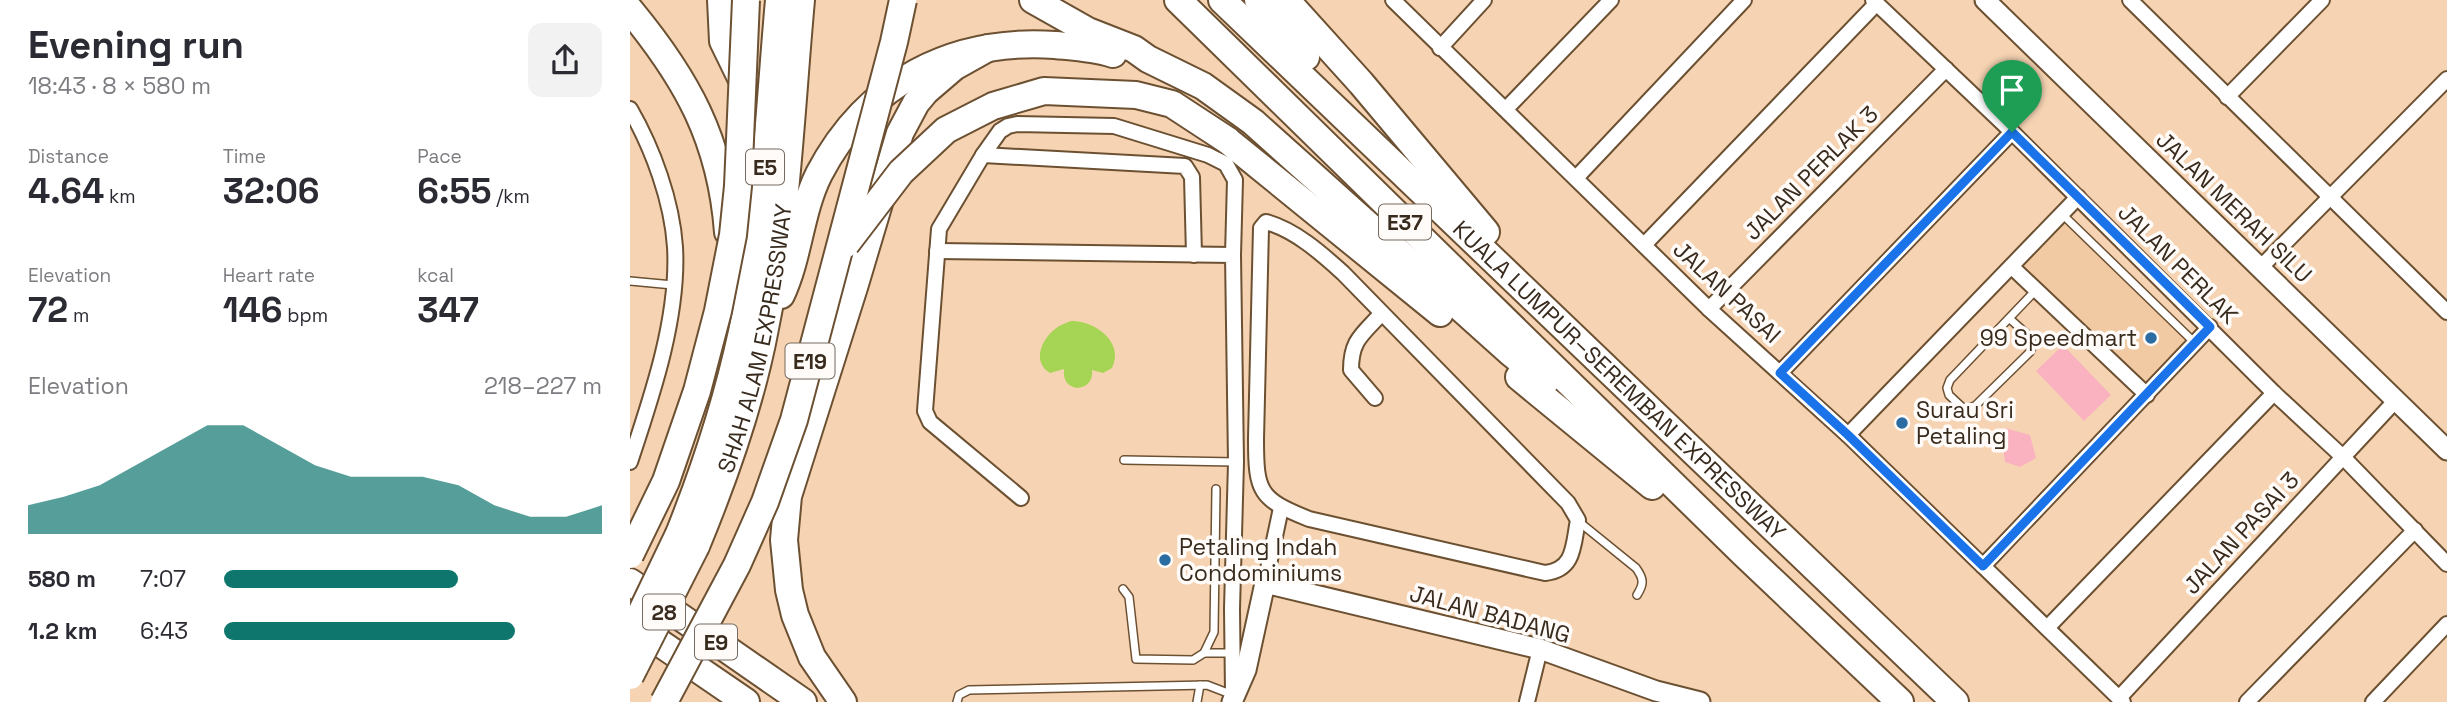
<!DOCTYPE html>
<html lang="en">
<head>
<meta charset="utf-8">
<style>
  :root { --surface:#fff; --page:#f2f2f3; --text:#2b2b33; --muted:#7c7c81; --accent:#0f766e }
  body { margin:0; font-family:"Space Grotesk",sans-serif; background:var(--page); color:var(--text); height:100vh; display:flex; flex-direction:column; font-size:26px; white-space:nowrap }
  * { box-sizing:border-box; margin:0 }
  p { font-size:23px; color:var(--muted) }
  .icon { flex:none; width:38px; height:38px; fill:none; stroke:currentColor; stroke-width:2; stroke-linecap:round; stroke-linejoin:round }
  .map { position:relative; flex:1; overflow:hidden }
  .details { display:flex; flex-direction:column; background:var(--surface); width:630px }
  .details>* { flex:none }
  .pin { position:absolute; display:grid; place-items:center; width:60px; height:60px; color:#fff; margin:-72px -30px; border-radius:50% 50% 50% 0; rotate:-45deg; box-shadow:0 0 7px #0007 }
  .pin .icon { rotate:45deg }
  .round { display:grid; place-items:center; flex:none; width:74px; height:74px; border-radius:14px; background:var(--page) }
  .overview { display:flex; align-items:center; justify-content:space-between; height:119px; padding:0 28px }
  h1 { font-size:38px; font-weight:800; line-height:52px }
  .metrics { display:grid; grid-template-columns:repeat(3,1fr); gap:10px; height:119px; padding:7px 28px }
  .metrics div { display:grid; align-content:center }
  .metrics b { font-size:35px; font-weight:800 }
  .metrics small { font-size:19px; font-weight:400 }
  .metrics p { font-size:19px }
  .chart { height:196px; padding:14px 28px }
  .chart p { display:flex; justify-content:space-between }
  .chart svg { width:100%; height:126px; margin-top:7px; fill:var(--accent); opacity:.7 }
  ul { padding:0 28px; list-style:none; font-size:23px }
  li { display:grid; grid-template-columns:112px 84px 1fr; align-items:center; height:52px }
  li i { height:18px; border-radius:9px; background:var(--accent) }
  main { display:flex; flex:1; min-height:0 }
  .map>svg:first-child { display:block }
  .built { fill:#f1c9a2 }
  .green { fill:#fab2c0 }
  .water { fill:#a6d454 }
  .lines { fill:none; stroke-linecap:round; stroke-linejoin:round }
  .lane-casing { stroke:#6c5032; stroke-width:10 }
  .street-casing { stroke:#6c5032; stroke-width:18 }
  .secondary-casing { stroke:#6c5032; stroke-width:23 }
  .highway-casing { stroke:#6c5032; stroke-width:30 }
  .lane { stroke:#fff; stroke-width:7 }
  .street { stroke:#fff; stroke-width:14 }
  .secondary { stroke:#fff; stroke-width:19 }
  .highway { stroke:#fff; stroke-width:26 }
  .highway-bridge-casing { stroke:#6c5032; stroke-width:30; stroke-linecap:butt }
  .highway-bridge { stroke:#fff; stroke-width:26 }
  .route-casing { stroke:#fff; stroke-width:14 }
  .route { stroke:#1a73e8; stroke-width:9 }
  .poi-dot { fill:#2b6da3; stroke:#fffbf8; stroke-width:2.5 }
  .labels { text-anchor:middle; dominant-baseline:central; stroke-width:7; stroke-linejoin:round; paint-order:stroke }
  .shield { fill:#fffbf8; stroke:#74695f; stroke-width:2 }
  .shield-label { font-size:21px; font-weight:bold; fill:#382b1e }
  .street-label { font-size:23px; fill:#382b1e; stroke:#fffbf8 }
  .poi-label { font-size:23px; fill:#382b1e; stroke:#fffbf8; text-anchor:start }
</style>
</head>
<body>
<main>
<section class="details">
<div class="overview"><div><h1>Evening run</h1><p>18:43 · 8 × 580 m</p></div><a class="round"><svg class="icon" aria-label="share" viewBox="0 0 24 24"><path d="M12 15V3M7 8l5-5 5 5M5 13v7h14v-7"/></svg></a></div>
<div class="metrics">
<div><p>Distance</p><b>4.64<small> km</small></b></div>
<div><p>Time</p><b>32:06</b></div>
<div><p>Pace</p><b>6:55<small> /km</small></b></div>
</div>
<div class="metrics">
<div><p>Elevation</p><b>72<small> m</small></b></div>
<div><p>Heart rate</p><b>146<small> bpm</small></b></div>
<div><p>kcal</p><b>347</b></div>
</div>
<div class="chart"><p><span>Elevation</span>218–227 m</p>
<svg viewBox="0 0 160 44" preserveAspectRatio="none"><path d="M0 44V34L10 31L20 27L30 20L40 13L50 6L60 6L70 13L80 20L90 24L100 24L110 24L120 27L130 34L140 38L150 38L160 34V44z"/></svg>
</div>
<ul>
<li><b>580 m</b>7:07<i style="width:62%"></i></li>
<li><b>1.2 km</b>6:43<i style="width:77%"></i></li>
</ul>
</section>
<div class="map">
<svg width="1817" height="702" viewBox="0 0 1817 702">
  <rect width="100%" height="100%" fill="#f6d4b3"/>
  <polygon class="built" points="1433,220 1559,342 1516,387 1390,267"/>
  <g class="green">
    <polygon points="1433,345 1481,395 1454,421 1406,371"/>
    <polygon points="1375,428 1400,435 1406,458 1390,467 1375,462 1373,447 1367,443"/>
  </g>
  <path class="water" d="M 441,321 C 464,320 495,342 482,368 L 473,373 L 462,370 C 463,380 458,387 447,388 C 437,386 433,380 434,369 L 420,373 C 402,362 411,340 425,329 C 430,325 436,323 441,321 Z"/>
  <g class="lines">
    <g class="lane-casing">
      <g id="lane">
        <polyline points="1432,214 1565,343"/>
        <polyline points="0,281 43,285"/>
        <polyline points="1380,319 1400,337 1403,345 1400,352 1345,406 1334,409 1319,395 1317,388 1320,380 1406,290"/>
        <polyline points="494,460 606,462"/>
        <path d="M 948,521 L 1006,568 C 1014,579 1014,584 1007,595"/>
        <polyline points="493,589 499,597 506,659 563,660 574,653 584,632 586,489"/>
        <polyline points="574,653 603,653"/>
        <polyline points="327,702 329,695 339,690 577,685 603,695"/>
        <polyline points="567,702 570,685"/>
      </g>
    </g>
    <g class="street-casing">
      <g id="street">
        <polyline points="763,0 1079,309 1218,435 1493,702"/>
        <polyline points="1243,0 1382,132 1644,393 1713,457 1817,564"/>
        <polyline points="1500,0 1817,312"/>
        <polyline points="810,48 854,0"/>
        <polyline points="1597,97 1692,0"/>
        <path d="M 0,109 C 23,149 42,201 45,247 C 49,317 22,396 0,462"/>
        <polyline points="876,109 981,0"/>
        <polyline points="353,155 555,166 562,177 564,255"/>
        <polyline points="946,178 1114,0"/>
        <path d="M 636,222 C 665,230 691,253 713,273 L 938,503 L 948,520 C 943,545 945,570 915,573 L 679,519 C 629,499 626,492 626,439 L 631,228 Z"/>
        <polyline points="1014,245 1246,4"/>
        <polyline points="307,251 603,255 606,462 602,609 603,693"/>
        <polyline points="1382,267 1517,395"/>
        <polyline points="1631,267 1817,79"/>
        <polyline points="1079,309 1316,69"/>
        <polyline points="1150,373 1382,132"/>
        <path d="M 745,398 L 721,370 C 721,340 732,335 751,314"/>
        <polyline points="1218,435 1448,197"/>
        <polyline points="391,498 300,422 295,411 309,229 353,155 370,131 378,126 387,124 484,126 578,155 596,164 605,180 603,255"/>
        <polyline points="1353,566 1580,327"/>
        <polyline points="635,583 651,508"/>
        <polyline points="1417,628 1644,393"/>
        <polyline points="1489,698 1767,399"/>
        <polyline points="897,702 910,649"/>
        <polyline points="1617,702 1785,530"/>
        <polyline points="1743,702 1817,624"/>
      </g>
    </g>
    <g class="secondary-casing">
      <g id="secondary">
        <polyline points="1355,0 1817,450"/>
        <polyline points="602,702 616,670 635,583 910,649 1026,691 1070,702"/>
      </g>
    </g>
    <g class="highway-casing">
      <g id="highway">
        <polyline points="91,0 93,41 113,82"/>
        <polyline points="403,0 458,31 504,49 518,59 573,86 623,122 881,353 916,381"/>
        <polyline points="548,0 1113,553 1270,702"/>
        <path id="s1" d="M 592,0 L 1325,702"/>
        <polyline points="628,0 646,25 676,57"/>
        <polyline points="656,0 731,83 856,232"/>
        <path d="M 0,10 C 57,79 91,140 98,232"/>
        <polyline points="597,140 810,313"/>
        <path d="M 151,295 C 169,257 170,212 189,174 C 237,82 323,38 425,45 C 445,47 464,48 483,54"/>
        <polyline points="889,377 1022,486"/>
        <path d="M 49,534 C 75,469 97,401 112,332 C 135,223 139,111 149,0"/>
        <path id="s2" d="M 66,546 C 95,476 121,403 135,328 C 157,221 161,109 171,0"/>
        <polyline points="0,582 173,702"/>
        <polyline points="2,624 116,702"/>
        <polyline points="213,702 182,657 165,615 159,590 154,540 158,496 225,284 270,133 286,103 296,91 324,67 358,48"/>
      </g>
    </g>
    <use href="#lane" class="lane"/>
    <use href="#street" class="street"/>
    <use href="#secondary" class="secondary"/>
    <use href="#highway" class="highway"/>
    <g class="highway-bridge-casing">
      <g id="highway-bridge">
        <polyline points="216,244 271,172 316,130 363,106 414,91 506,95 542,104 597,140"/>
        <polyline points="0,555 36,481 67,391 88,311 103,235 108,186 116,0"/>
        <polyline points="0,636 49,534"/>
        <polyline points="0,676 66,546"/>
        <polyline points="34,702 107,565 135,502 164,420 264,42 273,0"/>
      </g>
    </g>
    <use href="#highway-bridge" class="highway-bridge"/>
  </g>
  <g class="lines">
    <g class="route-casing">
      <polygon id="route" points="1382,132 1580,327 1353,566 1218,435 1150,373"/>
    </g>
    <use href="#route" class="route"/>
  </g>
  <g class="poi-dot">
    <circle cx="1521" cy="338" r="7"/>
    <circle cx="1272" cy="423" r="7"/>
    <circle cx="535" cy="560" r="7"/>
  </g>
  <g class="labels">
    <g class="shield">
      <rect x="116" y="149.5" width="38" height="35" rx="5"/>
      <rect x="749" y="204.5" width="52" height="35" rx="5"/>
      <rect x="155.5" y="343.5" width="49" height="35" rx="5"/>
      <rect x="13" y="594.5" width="42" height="35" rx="5"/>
      <rect x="65" y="624.5" width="42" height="35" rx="5"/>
    </g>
    <g class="shield-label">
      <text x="135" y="167">E5</text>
      <text x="775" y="222">E37</text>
      <text x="180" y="361">E19</text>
      <text x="34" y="612">28</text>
      <text x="86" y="642">E9</text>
    </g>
    <g class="street-label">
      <text transform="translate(1181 173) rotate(-45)">JALAN PERLAK 3</text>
      <text transform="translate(1604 207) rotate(44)">JALAN MERAH SILU</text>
      <text transform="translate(1548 264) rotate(45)">JALAN PERLAK</text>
      <text transform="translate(1097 292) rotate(43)">JALAN PASAI</text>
      <text stroke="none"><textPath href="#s2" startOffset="217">SHAH ALAM EXPRESSWAY</textPath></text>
      <text stroke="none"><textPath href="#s1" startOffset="550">KUALA LUMPUR–SEREMBAN EXPRESSWAY</textPath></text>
      <text transform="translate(1611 533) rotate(-47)">JALAN PASAI 3</text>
      <text transform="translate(860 614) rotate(15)">JALAN BADANG</text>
    </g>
    <g class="poi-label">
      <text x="1507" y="338" text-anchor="end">99 Speedmart</text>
      <text x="1286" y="410">Surau Sri<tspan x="1286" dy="26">Petaling</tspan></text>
      <text x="549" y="547">Petaling Indah<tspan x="549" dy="26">Condominiums</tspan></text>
    </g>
  </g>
</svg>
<div class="pin" style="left:1382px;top:132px;background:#1e9e55"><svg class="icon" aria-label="arrive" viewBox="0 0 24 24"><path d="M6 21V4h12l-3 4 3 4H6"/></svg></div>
</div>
</main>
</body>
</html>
